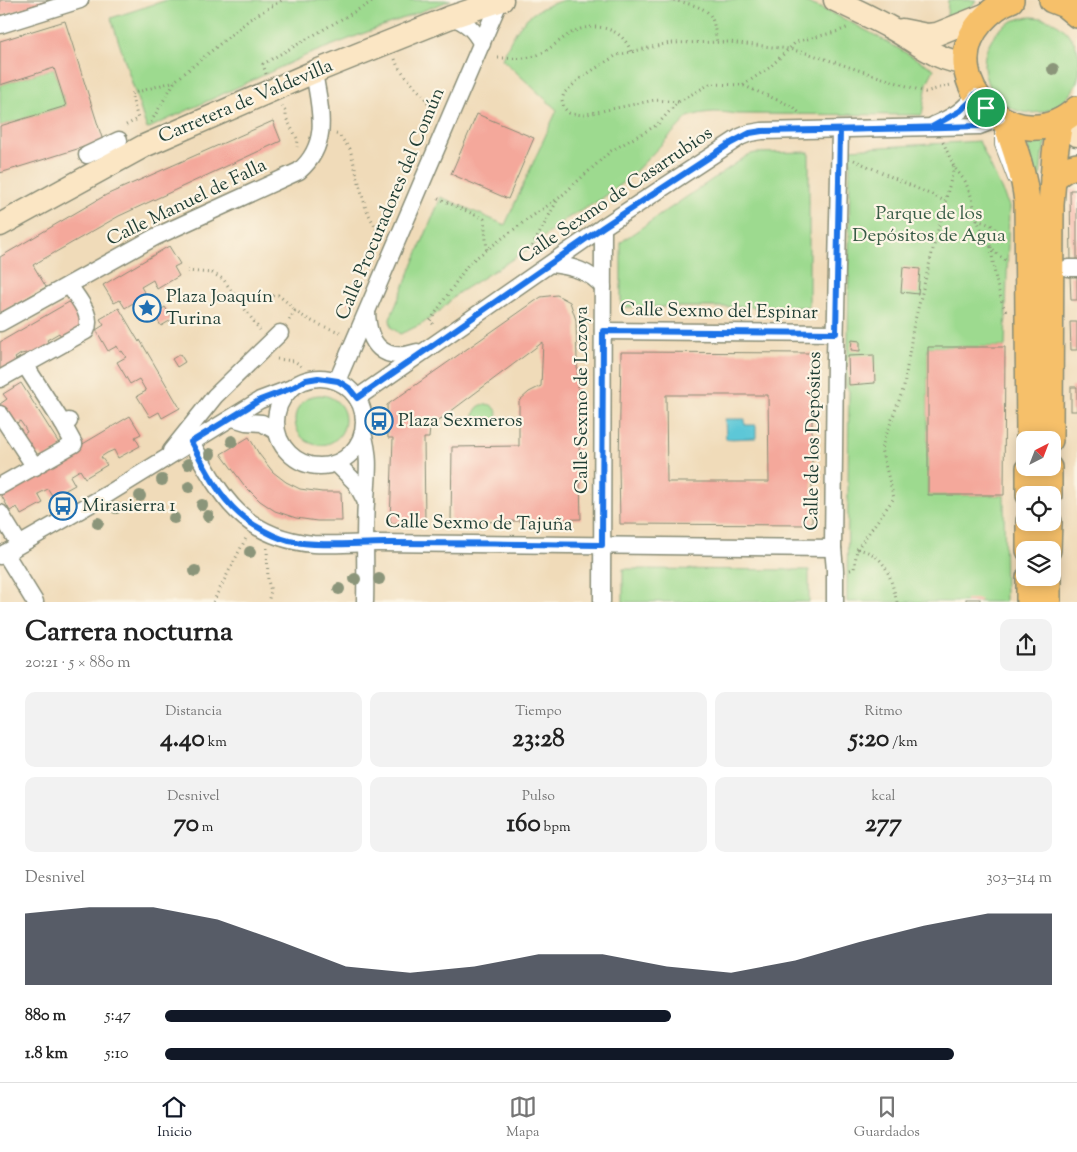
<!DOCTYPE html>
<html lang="es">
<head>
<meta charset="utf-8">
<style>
  :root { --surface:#fff; --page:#f2f2f2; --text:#222; --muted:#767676; --line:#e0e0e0; --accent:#111827 }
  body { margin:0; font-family:"Sorts Mill Goudy",serif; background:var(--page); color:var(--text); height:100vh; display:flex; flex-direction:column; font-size:19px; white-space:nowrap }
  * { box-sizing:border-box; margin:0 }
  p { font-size:16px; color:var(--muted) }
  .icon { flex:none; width:28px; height:28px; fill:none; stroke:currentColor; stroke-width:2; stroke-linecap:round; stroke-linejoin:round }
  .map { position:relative; height:602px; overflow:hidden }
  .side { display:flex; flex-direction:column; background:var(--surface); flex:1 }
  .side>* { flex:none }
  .needle { width:32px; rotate:42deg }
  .controls { position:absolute; left:1016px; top:431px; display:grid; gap:10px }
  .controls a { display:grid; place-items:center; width:45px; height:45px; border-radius:10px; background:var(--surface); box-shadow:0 2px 12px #0003; font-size:25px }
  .pin { position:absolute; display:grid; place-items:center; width:42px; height:42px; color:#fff; margin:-21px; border:2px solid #fff; border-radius:50%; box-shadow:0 1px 5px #0007 }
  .round { display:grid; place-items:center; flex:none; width:52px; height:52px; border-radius:10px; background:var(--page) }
  .head { display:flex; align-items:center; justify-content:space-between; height:85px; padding:0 25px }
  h1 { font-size:28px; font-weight:700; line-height:38px }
  .metrics { display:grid; grid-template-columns:repeat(3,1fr); gap:8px; height:85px; padding:5px 25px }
  .metrics div { display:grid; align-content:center; border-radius:10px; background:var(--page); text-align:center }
  .metrics b { font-size:25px; font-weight:700 }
  .metrics small { font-size:14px; font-weight:400 }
  .metrics p { font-size:14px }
  .chart { height:140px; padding:10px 25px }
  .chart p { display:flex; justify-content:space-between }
  .chart svg { width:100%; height:90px; margin-top:5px; fill:var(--accent); opacity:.7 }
  ul { padding:0 25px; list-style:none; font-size:16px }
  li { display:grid; grid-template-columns:80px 60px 1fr; align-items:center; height:38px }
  li i { height:12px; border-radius:6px; background:var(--accent) }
  .tab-bar { display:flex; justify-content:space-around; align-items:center; height:70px; border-top:1px solid var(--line); background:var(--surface); font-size:14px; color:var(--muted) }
  .tab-bar a { display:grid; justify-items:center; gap:2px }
  .tab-bar .selected { color:var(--accent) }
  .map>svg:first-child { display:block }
  .green { fill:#9dda8f; stroke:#5e8c62 }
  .water { fill:#5dc7d7; stroke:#3e8286 }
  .building { fill:#f4a89b; fill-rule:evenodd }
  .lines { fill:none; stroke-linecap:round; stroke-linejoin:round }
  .lane-casing { stroke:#888c76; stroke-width:10 }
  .street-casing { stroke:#888c76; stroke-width:19 }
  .secondary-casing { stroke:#888c76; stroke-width:25 }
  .primary-casing { stroke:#888c76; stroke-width:28 }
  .path { stroke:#888c76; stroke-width:3; stroke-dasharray:1 4; stroke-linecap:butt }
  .lane { stroke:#fff; stroke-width:8 }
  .street { stroke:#fff; stroke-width:16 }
  .secondary { stroke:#fbe6c4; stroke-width:22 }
  .primary { stroke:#f6c06b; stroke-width:25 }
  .tree { fill:#8b957a }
  .route-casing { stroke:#fff; stroke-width:10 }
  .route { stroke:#1a73e8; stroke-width:6 }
  .labels { text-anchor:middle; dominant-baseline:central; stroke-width:4.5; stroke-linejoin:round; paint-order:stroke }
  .street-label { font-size:19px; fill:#1f3d34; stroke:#fcf5e5 }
  .park-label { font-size:19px; fill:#385c46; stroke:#fcf5e5 }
  .poi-label { font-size:19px; fill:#1f3d34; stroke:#fcf5e5; text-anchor:start }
</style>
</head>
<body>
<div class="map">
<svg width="1077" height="602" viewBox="0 0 1077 602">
  <rect width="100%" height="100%" fill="#fcf5e5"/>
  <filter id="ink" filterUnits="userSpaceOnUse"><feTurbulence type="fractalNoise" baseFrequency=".02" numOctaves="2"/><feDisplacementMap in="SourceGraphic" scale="10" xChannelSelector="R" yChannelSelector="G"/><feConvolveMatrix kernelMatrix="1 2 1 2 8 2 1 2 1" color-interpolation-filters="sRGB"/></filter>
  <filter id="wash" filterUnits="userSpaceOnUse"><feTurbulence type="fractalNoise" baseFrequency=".0096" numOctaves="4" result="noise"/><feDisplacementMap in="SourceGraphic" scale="20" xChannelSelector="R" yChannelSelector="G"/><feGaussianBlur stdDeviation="1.12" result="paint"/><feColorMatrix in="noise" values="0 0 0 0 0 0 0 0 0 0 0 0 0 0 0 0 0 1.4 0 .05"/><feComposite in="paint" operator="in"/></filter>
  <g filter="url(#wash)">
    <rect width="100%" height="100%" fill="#f0dbb9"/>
    <g class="green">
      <polygon points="167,0 451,0 307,55 147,129 111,18"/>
      <path d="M 564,0 L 800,0 C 847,17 890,44 934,69 L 927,83 L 922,115 L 736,114 C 719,111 705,111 688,117 L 630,177 L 600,200 L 564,220 L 532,247 L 458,293 L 440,311 L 422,324 L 400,334 L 391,327 L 390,319 L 441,197 L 505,225 L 557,110 L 502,59 C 518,24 526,11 564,0 Z"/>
      <path d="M 948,0 L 976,0 C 971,10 958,17 947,17 Z"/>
      <circle cx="1032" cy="65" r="48"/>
      <polygon points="54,68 66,106 0,126 0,85"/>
      <polygon points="1049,137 1042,155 1039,196 1026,139"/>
      <polygon points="979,141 1009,206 1005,347 928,347 928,495 1004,495 1005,602 847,602 849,391 846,386 845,356 848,352 850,149"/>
      <polygon points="809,152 809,307 621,307 621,243 625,239 748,155 755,153"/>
      <circle cx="320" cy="420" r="25"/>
      <circle cx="486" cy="416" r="12"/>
      <polygon points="623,569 809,570 809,602 623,602"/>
    </g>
    <polygon class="water" points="725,419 745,419 745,425 756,425 756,438 726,439"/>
    <g id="blocks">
      <g class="building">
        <polygon points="0,0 50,0 0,16"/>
        <polygon points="65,21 103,141 0,173 0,126 66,106 54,68 0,85 0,41"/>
        <polygon points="477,114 534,138 508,199 451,174"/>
        <polygon points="273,121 281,141 119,216 33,265 46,287 0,313 0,257 106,195"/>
        <polygon points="1070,190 1077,190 1077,263 1071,263"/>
        <polygon points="169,246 180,264 174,267 179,276 157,289 153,280 141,287 146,295 125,308 120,300 114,303 103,285"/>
        <polygon points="903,267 920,269 918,294 901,292"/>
        <polygon points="1070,276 1077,276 1077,300 1071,300"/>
        <polygon points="557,295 570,302 576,320 581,519 451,523 452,447 519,446 519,401 529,392 541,386 543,342 430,427 429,438 424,438 425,522 390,523 393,438 388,438 387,405 541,297"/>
        <polygon points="76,298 86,328 64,341 59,333 47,340 52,348 30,361 26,353 21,354 15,358 20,366 0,378 0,342"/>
        <polygon points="349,298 354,301 351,306 346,303"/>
        <polygon points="165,307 173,319 161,326 154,314"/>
        <polygon points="119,308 139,342 140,340 180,408 162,418 159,412 150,417 137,396 146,391 139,379 130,384 117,362 126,357 122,351 120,352 117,346 108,351 96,330 104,325 100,319"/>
        <polygon points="1070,322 1077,322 1077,350 1071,350"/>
        <polygon points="852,340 860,341 860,351 851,350"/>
        <polygon points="928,347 1005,347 1004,495 928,495"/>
        <path d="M 621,352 L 812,353 L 812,525 L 620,524 L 619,466 ZM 666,395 L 768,395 L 769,482 L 667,482 Z"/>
        <polygon points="180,354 185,362 177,367 172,359"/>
        <polygon points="874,355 875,383 849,385 848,356"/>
        <polygon points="21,383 62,448 44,459 40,453 32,459 19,437 27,432 23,425 20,421 12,426 0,406 0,404 7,399 3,394"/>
        <rect x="1071" y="387" width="6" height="24"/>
        <polygon points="130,416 141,434 135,437 140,446 118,458 114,450 107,453 101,457 107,465 85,478 80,470 70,476 75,485 53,497 48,489 38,494 43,503 21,515 17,507 10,511 0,493"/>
        <polygon points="249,437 259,454 273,472 286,482 300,489 322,492 341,492 342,521 317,521 296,518 275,511 260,501 244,485 221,454"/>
        <rect x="966" y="599" width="14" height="3"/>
      </g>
    </g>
  </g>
  <g filter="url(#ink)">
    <use href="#blocks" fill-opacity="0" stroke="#888c76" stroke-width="1"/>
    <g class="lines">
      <g class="lane-casing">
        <polyline id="lane" points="999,130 999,145 1012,179"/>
      </g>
      <g class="street-casing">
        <g id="street">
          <path d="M 451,17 C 467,22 474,30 482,44"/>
          <polyline points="0,25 80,0"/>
          <path d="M 934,125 C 951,118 965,110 976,94"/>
          <polyline points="87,155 119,140"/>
          <path d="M 551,264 C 571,266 590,271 603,287"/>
          <polyline points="1068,268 1077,268"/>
          <path d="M 367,312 C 368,344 383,363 417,352"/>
          <path d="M 0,323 L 155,237 L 299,171 C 331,143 320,109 314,72"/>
          <polyline points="603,331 835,333"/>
          <circle cx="320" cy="422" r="44"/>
          <polyline points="0,379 25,365"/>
          <polyline points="337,381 500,0"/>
          <polyline points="357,398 603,227 740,137 750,133 762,131 979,126 1000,118"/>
          <polyline points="0,414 35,467"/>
          <polyline points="233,418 246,422 262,423 276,431"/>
          <path d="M 69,421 L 63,424 L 25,365 L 86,331 C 94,315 77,298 69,285"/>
          <path d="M 363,433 C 371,461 367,474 366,502 C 364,535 366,569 365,602"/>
          <path d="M 191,442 C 222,498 243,537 313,544 C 334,545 356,543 378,543 L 833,548"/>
          <polyline points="171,451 215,396 280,333"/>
          <polyline points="337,464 356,483 366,502"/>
          <polyline points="0,486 74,444 63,424"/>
          <polyline points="0,513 19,544"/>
          <polyline points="5,553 35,602"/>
          <polyline points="0,556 108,494 260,400 292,388"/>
          <polyline points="602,602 603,227"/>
          <polyline points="835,602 835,570 833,548 835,358 840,130"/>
        </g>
      </g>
      <g class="secondary-casing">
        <g id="secondary">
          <path d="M 835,0 C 854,9 873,18 891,28 C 915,41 938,62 967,63"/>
          <polyline points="902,30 927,35 937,34 989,13"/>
          <polyline points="1060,121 1077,135"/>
          <polyline points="0,225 144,146 314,72 451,17 502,0"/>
        </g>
      </g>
      <g class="primary-casing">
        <g id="primary">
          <path d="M 1011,0 C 999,4 990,12 981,22 C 931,79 1016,165 1077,109"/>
          <polyline points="1052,0 1065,5 1077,15"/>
          <path d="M 1005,121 C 1015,148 1024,174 1027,202 L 1029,440"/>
          <polyline points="1053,178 1066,169 1077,166"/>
          <polyline points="1050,440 1051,205 1055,154 1060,121"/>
          <polyline points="1029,468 1029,495"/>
          <polyline points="1049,495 1049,468"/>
          <polyline points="1029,522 1029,550"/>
          <polyline points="1048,550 1049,522"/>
          <polyline points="1029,578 1029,602"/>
          <polyline points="1048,602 1048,578"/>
        </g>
      </g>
      <g class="path">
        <path d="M 674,0 C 684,3 704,6 710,15 C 715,22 715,34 717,42"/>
        <path d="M 498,58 C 512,58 527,60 540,54 C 552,48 562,38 573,32 C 595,21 623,28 631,52"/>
        <polyline points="395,59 398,67 425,98 433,115"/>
        <polyline points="266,74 263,64 375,0"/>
        <polyline points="743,85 769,68 796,42 839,31 849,27"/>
        <polyline points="678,102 655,100 582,115 569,113 564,108 562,100 564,93 582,77 617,55 670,43 729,42 789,49 810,54 925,92 951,85"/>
        <polyline points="282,106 286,112 286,118 298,140 297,147"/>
        <polyline points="151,122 175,81 250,19 282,0"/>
        <polyline points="126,125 138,119 131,94 175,81"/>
        <polyline points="336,134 339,135 350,149 366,209 379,234 378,241"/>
        <polyline points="943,142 954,167 965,181 972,198 977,220 987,242 998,255 1008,262"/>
        <polyline points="854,160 945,201"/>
        <polyline points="438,198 484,219 487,250"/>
        <polyline points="977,220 991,225 1006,239"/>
        <path d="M 991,247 C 994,271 997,292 1007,314"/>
        <polyline points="533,251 532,247 558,199"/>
        <polyline points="187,271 212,273 223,279 260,330"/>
        <polyline points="238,300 278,295 288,303 295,311"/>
        <path d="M 289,320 L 295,311 C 309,321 324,327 340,332"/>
        <polyline points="433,324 430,321 469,263 528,219 559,198 611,151 657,125 678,102 710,84 742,85 794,107 801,115"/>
        <polyline points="277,359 294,361 302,366"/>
        <polyline points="267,548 268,581 271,591 268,602"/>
        <polyline points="857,549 894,498 881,449 904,387 913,328 954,167"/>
        <path d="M 850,570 L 854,569 L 857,549 C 887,554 890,577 897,602"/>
        <polyline points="213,602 246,538"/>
      </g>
      <use href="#lane" class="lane"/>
      <use href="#street" class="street"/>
      <use href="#secondary" class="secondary"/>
      <use href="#primary" class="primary"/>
    </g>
    <g class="tree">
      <circle cx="1053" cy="69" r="6"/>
      <circle cx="232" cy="441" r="6"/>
      <circle cx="210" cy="454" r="6"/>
      <circle cx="188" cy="464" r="6"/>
      <circle cx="162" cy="480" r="6"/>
      <circle cx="189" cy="487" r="6"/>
      <circle cx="140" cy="496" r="6"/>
      <circle cx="202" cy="505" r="6"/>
      <circle cx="116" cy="508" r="6"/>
      <circle cx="208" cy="516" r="6"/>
      <circle cx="174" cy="518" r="6"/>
      <circle cx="98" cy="523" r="6"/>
      <circle cx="250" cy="552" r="6"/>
      <circle cx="195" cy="571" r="6"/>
      <circle cx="355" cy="579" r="6"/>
      <circle cx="379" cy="579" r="6"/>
      <circle cx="339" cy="589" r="6"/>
    </g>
  </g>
  <g class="lines" filter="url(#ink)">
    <g class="route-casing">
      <path id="route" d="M 986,108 L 976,94 L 970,102 L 960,111 L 930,128 L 762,131 L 750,133 L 731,143 L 603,227 L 357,398 L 349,388 L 338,381 L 318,378 L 306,380 L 292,388 L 260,400 L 191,442 C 208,473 223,506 254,525 C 264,531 277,538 289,541 C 320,547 355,543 387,543 C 459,543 530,544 602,545 L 603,331 L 836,333 L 840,130 L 979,126 L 1000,118 L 986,108"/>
    </g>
    <use href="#route" class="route"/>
  </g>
  <defs>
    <g id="sight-ring" transform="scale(1.4375)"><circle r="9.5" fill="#fcf5e5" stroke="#1f6fb2" stroke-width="1.5"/><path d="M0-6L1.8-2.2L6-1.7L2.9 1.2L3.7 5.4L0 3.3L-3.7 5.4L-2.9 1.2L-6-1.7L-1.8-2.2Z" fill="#1f6fb2"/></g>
    <g id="bus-ring" transform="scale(1.4375)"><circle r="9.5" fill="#fcf5e5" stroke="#1f6fb2" stroke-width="1.5"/><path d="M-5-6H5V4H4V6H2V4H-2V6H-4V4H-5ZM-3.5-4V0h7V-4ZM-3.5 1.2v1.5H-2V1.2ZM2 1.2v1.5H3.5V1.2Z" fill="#1f6fb2"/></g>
  </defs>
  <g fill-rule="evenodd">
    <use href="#sight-ring" x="147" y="308"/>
    <use href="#bus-ring" x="379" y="421"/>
    <use href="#bus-ring" x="63" y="506"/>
  </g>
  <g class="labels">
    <g class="street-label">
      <text transform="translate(246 102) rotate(-23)">Carretera de Valdevilla</text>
      <text transform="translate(616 196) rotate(-34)">Calle Sexmo de Casarrubios</text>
      <text transform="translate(187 203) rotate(-26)">Calle Manuel de Falla</text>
      <text transform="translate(391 204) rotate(-67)">Calle Procuradores del Común</text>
      <text transform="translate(719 312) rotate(1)">Calle Sexmo del Espinar</text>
      <text transform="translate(582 400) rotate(-90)">Calle Sexmo de Lozoya</text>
      <text transform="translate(814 441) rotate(-89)">Calle de los Depósitos</text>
      <text transform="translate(479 524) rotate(1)">Calle Sexmo de Tajuña</text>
    </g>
    <g class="park-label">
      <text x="929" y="214">Parque de los<tspan x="929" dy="22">Depósitos de Agua</tspan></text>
    </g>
    <g class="poi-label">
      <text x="166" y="297">Plaza Joaquín<tspan x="166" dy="22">Turina</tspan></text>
      <text x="398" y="421">Plaza Sexmeros</text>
      <text x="82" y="506">Mirasierra 1</text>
    </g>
  </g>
</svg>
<div class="controls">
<a><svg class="needle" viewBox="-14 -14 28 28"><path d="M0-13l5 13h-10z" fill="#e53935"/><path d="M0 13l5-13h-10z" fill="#767676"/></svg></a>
<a><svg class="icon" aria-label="locate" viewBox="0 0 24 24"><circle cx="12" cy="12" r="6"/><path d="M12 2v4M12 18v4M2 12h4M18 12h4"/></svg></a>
<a><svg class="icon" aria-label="layers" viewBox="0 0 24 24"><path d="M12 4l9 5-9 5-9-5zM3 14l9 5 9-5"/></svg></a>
</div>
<div class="pin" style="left:986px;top:108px;background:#1e9e55"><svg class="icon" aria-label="arrive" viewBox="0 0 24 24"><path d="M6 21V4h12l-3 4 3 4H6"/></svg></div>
</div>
<section class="side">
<div class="head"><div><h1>Carrera nocturna</h1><p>20:21 · 5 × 880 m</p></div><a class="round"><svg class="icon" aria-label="share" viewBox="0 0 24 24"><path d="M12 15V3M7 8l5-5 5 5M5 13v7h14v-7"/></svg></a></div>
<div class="metrics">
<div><p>Distancia</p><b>4.40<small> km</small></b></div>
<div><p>Tiempo</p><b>23:28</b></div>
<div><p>Ritmo</p><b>5:20<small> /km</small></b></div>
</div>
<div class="metrics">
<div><p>Desnivel</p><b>70<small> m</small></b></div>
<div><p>Pulso</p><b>160<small> bpm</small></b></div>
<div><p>kcal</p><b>277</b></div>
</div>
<div class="chart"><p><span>Desnivel</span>303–314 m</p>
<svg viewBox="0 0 160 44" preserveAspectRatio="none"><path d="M0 44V9L10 6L20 6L30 12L40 23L50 35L60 38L70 35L80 29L90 29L100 35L110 38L120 32L130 23L140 15L150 9L160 9V44z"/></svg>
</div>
<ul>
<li><b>880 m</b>5:47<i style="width:57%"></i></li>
<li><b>1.8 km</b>5:10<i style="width:89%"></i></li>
</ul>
</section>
<nav class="tab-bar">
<a class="selected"><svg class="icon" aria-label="home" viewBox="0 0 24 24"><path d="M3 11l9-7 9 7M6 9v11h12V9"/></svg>Inicio</a>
<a><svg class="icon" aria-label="map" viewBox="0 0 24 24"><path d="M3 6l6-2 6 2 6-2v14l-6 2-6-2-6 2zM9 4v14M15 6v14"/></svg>Mapa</a>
<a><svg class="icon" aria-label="saved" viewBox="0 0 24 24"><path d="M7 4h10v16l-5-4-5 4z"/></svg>Guardados</a>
</nav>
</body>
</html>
